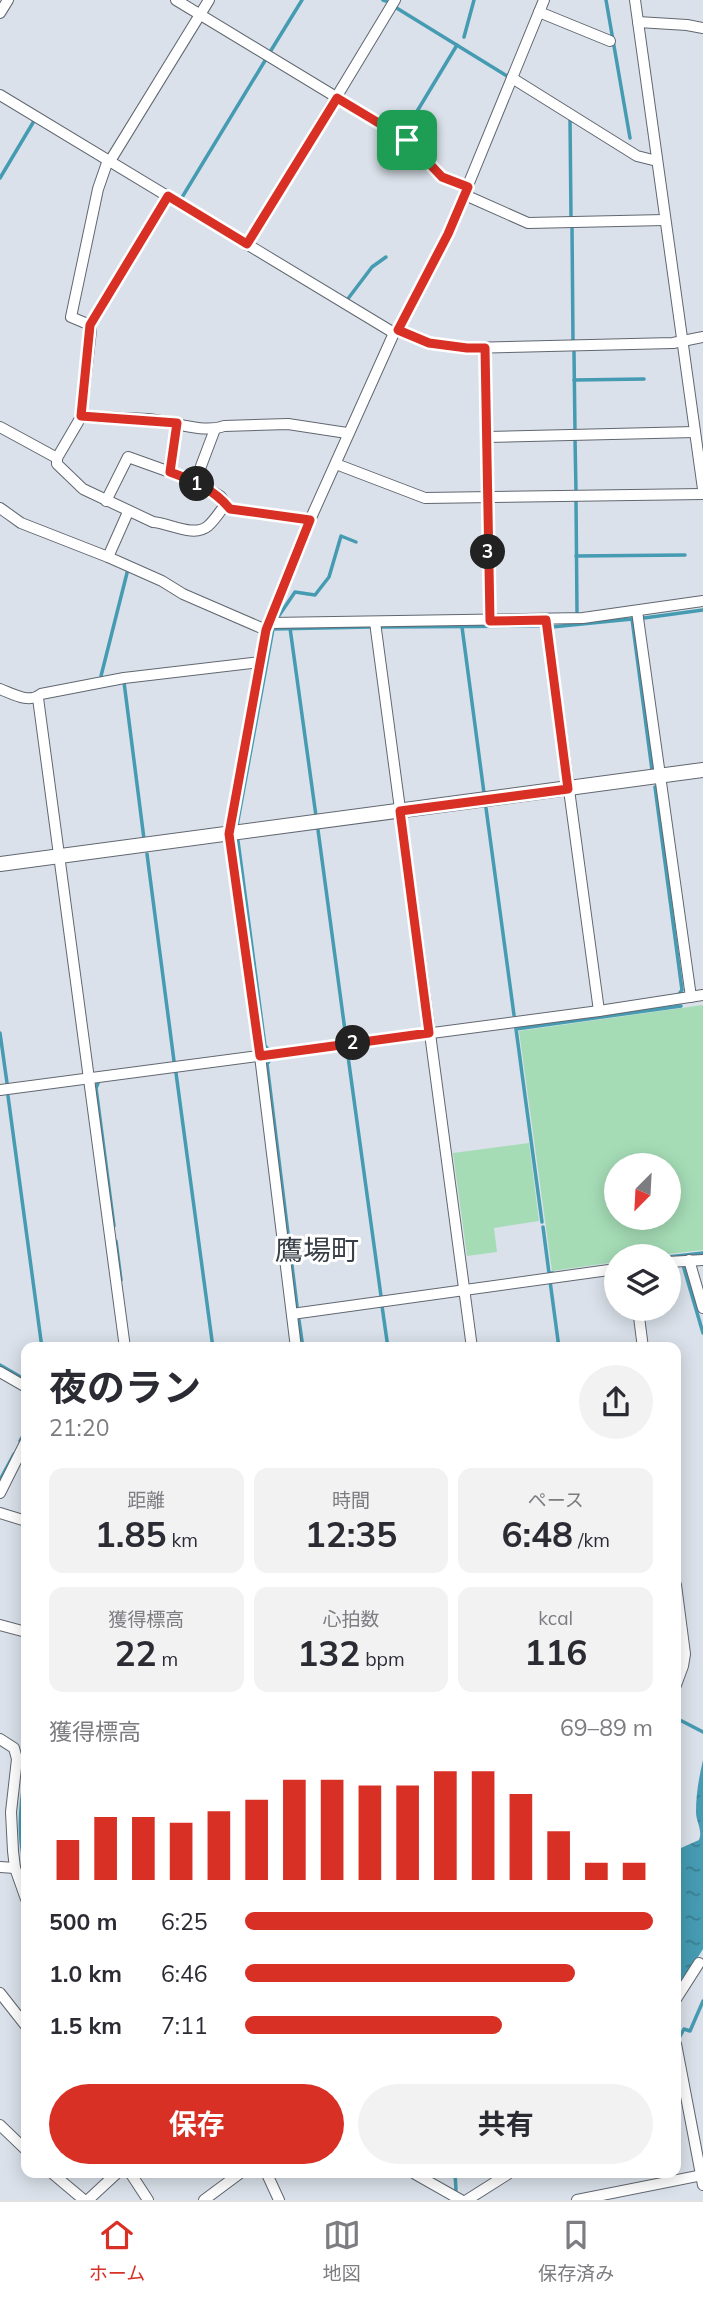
<!DOCTYPE html>
<html lang="ja">
<head>
<meta charset="utf-8">
<style>
  :root { --surface:#fff; --page:#f2f2f3; --text:#2b2b33; --muted:#7c7c81; --line:#e1e1e2; --accent:#d93025 }
  body { margin:0; font-family:Mulish,"Noto Sans JP",sans-serif; background:var(--page); color:var(--text); height:100vh; display:flex; flex-direction:column; font-size:26px; white-space:nowrap }
  * { box-sizing:border-box; margin:0 }
  p { font-size:23px; color:var(--muted) }
  .icon { flex:none; width:38px; height:38px; fill:none; stroke:currentColor; stroke-width:2; stroke-linecap:round; stroke-linejoin:round }
  .map { position:relative; flex:1; overflow:hidden }
  .side { position:absolute; left:21px; top:1342px; width:660px; height:836px; display:flex; flex-direction:column; background:var(--surface); border-radius:14px; box-shadow:0 4px 18px #0003 }
  .side>* { flex:none }
  .needle { width:46px; rotate:204deg }
  .tools { position:absolute; left:604px; top:1153px; display:grid; gap:14px }
  .tools a { display:grid; place-items:center; width:77px; height:77px; border-radius:50%; background:var(--surface); box-shadow:0 4px 18px #0003; font-size:35px }
  .pin { position:absolute; display:grid; place-items:center; width:60px; height:60px; color:#fff; margin:-30px; border-radius:14px; box-shadow:0 4px 10px #0006 }
  .km { position:absolute; width:35px; height:35px; margin:-18px; border-radius:50%; background:#222; color:#fff; font-size:19px; line-height:35px; text-align:center }
  .round { display:grid; place-items:center; flex:none; width:74px; height:74px; border-radius:37px; background:var(--page) }
  .summary { display:flex; align-items:center; justify-content:space-between; height:119px; padding:0 28px }
  h1 { font-size:38px; font-weight:700; line-height:52px }
  .metrics { display:grid; grid-template-columns:repeat(3,1fr); gap:10px; height:119px; padding:7px 28px }
  .metrics div { display:grid; align-content:center; border-radius:14px; background:var(--page); text-align:center }
  .metrics b { font-size:35px; font-weight:700 }
  .metrics small { font-size:19px; font-weight:400 }
  .metrics p { font-size:19px }
  .chart { height:196px; padding:14px 28px }
  .chart p { display:flex; justify-content:space-between }
  .chart svg { width:100%; height:126px; margin-top:7px; stroke:var(--accent); stroke-width:6 }
  .primary-button { display:flex; gap:14px; margin-top:auto; padding:14px 28px }
  .primary-button a { flex:1; height:80px; border-radius:42px; background:var(--accent); color:#fff; font-size:28px; font-weight:700; line-height:80px; text-align:center }
  .primary-button a+a { background:var(--page); color:var(--text) }
  ul { padding:0 28px; list-style:none; font-size:23px }
  li { display:grid; grid-template-columns:112px 84px 1fr; align-items:center; height:52px }
  li i { height:18px; border-radius:9px; background:var(--accent) }
  .dock { display:flex; justify-content:space-around; align-items:center; height:98px; border-top:2px solid var(--line); background:var(--surface); font-size:19px; color:var(--muted) }
  .dock a { display:grid; justify-items:center; gap:4px }
  .dock .active { color:var(--accent) }
  .map>svg:first-child { display:block }
  .green { fill:#a5dcb6; fill-rule:evenodd }
  .water { fill:url(#water-ripples) }
  .lines { fill:none; stroke-linecap:round; stroke-linejoin:round }
  .stream { stroke:#459bb2; stroke-width:3.5 }
  .minor-casing { stroke:#616770; stroke-width:12 }
  .tertiary-casing { stroke:#616770; stroke-width:16 }
  .minor { stroke:#fff; stroke-width:10 }
  .tertiary { stroke:#fff; stroke-width:14 }
  .route-casing { stroke:#fff; stroke-width:14 }
  .route { stroke:#d93025; stroke-width:9 }
  .labels { text-anchor:middle; dominant-baseline:central; stroke-width:6; stroke-linejoin:round; paint-order:stroke }
  .quarter-label { font-size:28px; fill:#393f47; stroke:#fff }
</style>
</head>
<body>
<div class="map">
<svg width="703" height="2200" viewBox="0 0 703 2200">
  <defs>
    <pattern id="water-ripples" width="26" height="14" patternUnits="userSpaceOnUse" patternTransform="scale(1.75)"><rect width="26" height="14" fill="#459bb2"/><path d="M2 4q2-2 4 0t4 0M15 11q2-2 4 0t4 0" fill="none" stroke="#397e91"/></pattern>
  </defs>
  <rect width="100%" height="100%" fill="#dae1ea"/>
  <g class="green">
    <path d="M 703,1005 L 703,1250 L 650,1256 L 616,1256 L 616,1262 L 552,1271 L 519,1031 ZM 616,1166 L 668,1166 L 668,1218 L 616,1218 Z"/>
    <polygon points="529,1143 539,1221 494,1228 497,1252 467,1256 453,1153"/>
  </g>
  <g class="water">
    <path d="M 26,1758 L 26,1872 C 13,1836 20,1795 26,1758 Z"/>
    <path d="M 703,1760 L 703,1949 L 676,1992 L 676,1858 L 681,1848 L 699,1840 C 703,1830 696,1822 696,1812 C 696,1794 699,1777 703,1760 Z"/>
  </g>
  <g class="lines">
    <g class="stream">
      <polyline points="383,0 386,1"/>
      <polyline points="606,0 630,138"/>
      <polyline points="395,7 507,76"/>
      <polyline points="464,37 474,0"/>
      <polyline points="270,52 302,0"/>
      <polyline points="570,119 571,217"/>
      <polyline points="404,133 457,45"/>
      <polyline points="0,178 34,121"/>
      <polyline points="181,199 266,59"/>
      <polyline points="572,227 573,340"/>
      <polyline points="347,300 372,267 386,257"/>
      <polyline points="574,352 575,432"/>
      <polyline points="574,380 644,379"/>
      <polyline points="575,438 576,492"/>
      <polyline points="576,499 577,612"/>
      <polyline points="576,556 685,555"/>
      <polyline points="278,617 295,592 315,595 329,577 341,536 356,542"/>
      <polyline points="644,618 703,610"/>
      <polyline points="632,619 652,770 651,770"/>
      <polyline points="380,627 543,626"/>
      <polyline points="462,627 484,793"/>
      <polyline points="552,627 632,619"/>
      <polyline points="290,628 316,816"/>
      <polyline points="101,676 128,569"/>
      <polyline points="124,682 144,839"/>
      <polyline points="655,787 682,990 679,994"/>
      <polyline points="486,808 514,1015"/>
      <polyline points="240,826 237,826 273,629 371,627"/>
      <polyline points="318,830 346,1038"/>
      <polyline points="238,841 265,1046 268,1049"/>
      <polyline points="147,854 174,1061"/>
      <polyline points="0,1033 7,1083"/>
      <polyline points="347,1049 381,1296"/>
      <polyline points="270,1060 267,1064 297,1306"/>
      <polyline points="176,1073 213,1348"/>
      <polyline points="98,1083 96,1088 114,1226"/>
      <polyline points="8,1096 42,1348"/>
      <polyline points="542,1222 516,1029 681,1006"/>
      <polyline points="543,1227 549,1273 553,1273"/>
      <polyline points="116,1241 121,1280"/>
      <polyline points="668,1257 703,1253"/>
      <polyline points="683,1265 703,1333"/>
      <polyline points="550,1281 559,1348"/>
      <polyline points="382,1306 388,1348"/>
      <polyline points="299,1320 303,1348"/>
      <polyline points="0,1365 26,1380"/>
      <polyline points="20,1441 26,1430"/>
      <polyline points="0,1480 14,1454"/>
      <polyline points="676,1718 703,1732"/>
      <polyline points="679,2038 684,2029 690,2031 703,2001"/>
      <polyline points="455,2174 456,2190"/>
    </g>
    <g class="minor-casing">
      <g id="minor">
        <polyline points="176,0 407,140 442,177 468,187"/>
        <polyline points="635,0 703,489"/>
        <polyline points="539,12 610,41"/>
        <polyline points="0,13 8,0"/>
        <polyline points="638,22 687,25 703,28"/>
        <polyline points="512,78 637,156 657,161"/>
        <polyline points="0,95 394,333"/>
        <polyline points="110,161 209,0"/>
        <polyline points="465,195 528,223 665,220"/>
        <polyline points="247,245 395,0"/>
        <polyline points="90,325 168,196"/>
        <polyline points="398,330 429,343 467,348 673,343 703,337"/>
        <polyline points="485,348 490,620"/>
        <path d="M 81,417 C 103,417 126,418 148,419 C 171,421 203,434 224,426 L 288,424 L 347,433"/>
        <polyline points="0,427 57,458 81,417 91,330 90,325 71,317 98,189 108,160"/>
        <polyline points="215,429 195,482 220,496 230,509 310,520"/>
        <polyline points="487,437 695,432"/>
        <path d="M 57,458 L 57,464 L 83,489 L 153,522 C 169,523 194,538 208,526 C 215,520 220,511 226,504"/>
        <polyline points="336,464 425,498 703,494"/>
        <polyline points="170,472 177,423"/>
        <polyline points="106,501 128,457 195,481"/>
        <polyline points="0,508 21,523 108,557 162,581 183,594 266,630"/>
        <polyline points="108,557 128,512"/>
        <polyline points="637,611 691,997"/>
        <polyline points="546,620 599,1011"/>
        <polyline points="375,622 472,1348"/>
        <polyline points="270,623 583,618 703,601"/>
        <path d="M 0,689 C 13,694 29,704 41,694 L 124,678 L 261,662"/>
        <polyline points="38,698 125,1348"/>
        <polyline points="0,1090 599,1011 703,995"/>
        <polyline points="689,1260 703,1308"/>
        <polyline points="668,1262 703,1260"/>
        <polyline points="638,1309 643,1348"/>
        <polyline points="292,1314 616,1269"/>
        <polyline points="296,1348 260,1056 229,834 266,630 310,520 394,333 398,330 448,234 544,0"/>
        <polyline points="0,1372 26,1387"/>
        <polyline points="0,1493 26,1441"/>
        <polyline points="0,1513 26,1521"/>
        <polyline points="676,1585 685,1654 683,1666 676,1685"/>
        <polyline points="0,1625 26,1632"/>
        <polyline points="0,1739 14,1748 17,1759 11,1812 13,1851 15,1868 26,1899"/>
        <polyline points="0,1867 15,1868"/>
        <polyline points="0,1993 26,2026"/>
        <polyline points="676,1999 699,1963"/>
        <polyline points="676,2044 703,2185"/>
        <polyline points="0,2125 26,2150"/>
        <polyline points="53,2174 84,2200"/>
        <polyline points="131,2174 148,2200"/>
        <polyline points="267,2174 279,2200"/>
        <polyline points="415,2174 461,2200"/>
        <polyline points="88,2200 116,2174"/>
        <polyline points="204,2200 239,2174"/>
        <polyline points="467,2200 508,2174"/>
        <polyline points="577,2200 703,2175"/>
      </g>
    </g>
    <g class="tertiary-casing">
      <polyline id="tertiary" points="0,864 703,770"/>
    </g>
    <use href="#minor" class="minor"/>
    <use href="#tertiary" class="tertiary"/>
  </g>
  <g class="lines">
    <g class="route-casing">
      <path id="route" d="M 337,98 L 407,140 L 442,177 L 468,187 L 448,234 L 398,330 L 429,343 L 467,348 L 485,348 L 490,621 L 546,620 L 568,789 L 400,811 L 429,1033 L 260,1056 L 229,834 L 266,630 L 310,520 L 230,509 C 214,489 192,480 170,472 L 177,423 L 81,416 L 90,325 L 168,196 L 247,244 Z"/>
    </g>
    <use href="#route" class="route"/>
  </g>
  <g class="labels">
    <g class="quarter-label">
      <text x="317" y="1249">鷹場町</text>
    </g>
  </g>
</svg>
<div class="tools">
<a><svg class="needle" viewBox="-14 -14 28 28"><path d="M0-13l5 13h-10z" fill="#e53935"/><path d="M0 13l5-13h-10z" fill="#7c7c81"/></svg></a>
<a><svg class="icon" aria-label="layers" viewBox="0 0 24 24"><path d="M12 4l9 5-9 5-9-5zM3 14l9 5 9-5"/></svg></a>
</div>
<div class="pin" style="left:407px;top:140px;background:#1e9e55"><svg class="icon" aria-label="arrive" viewBox="0 0 24 24"><path d="M6 21V4h12l-3 4 3 4H6"/></svg></div>
<b class="km" style="left:197px;top:484px">1</b>
<b class="km" style="left:353px;top:1043px">2</b>
<b class="km" style="left:488px;top:552px">3</b>
<section class="side">
<div class="summary"><div><h1>夜のラン</h1><p>21:20</p></div><a class="round"><svg class="icon" aria-label="share" viewBox="0 0 24 24"><path d="M12 15V3M7 8l5-5 5 5M5 13v7h14v-7"/></svg></a></div>
<div class="metrics">
<div><p>距離</p><b>1.85<small> km</small></b></div>
<div><p>時間</p><b>12:35</b></div>
<div><p>ペース</p><b>6:48<small> /km</small></b></div>
</div>
<div class="metrics">
<div><p>獲得標高</p><b>22<small> m</small></b></div>
<div><p>心拍数</p><b>132<small> bpm</small></b></div>
<div><p>kcal</p><b>116</b></div>
</div>
<div class="chart"><p><span>獲得標高</span>69–89 m</p>
<svg viewBox="0 0 160 44" preserveAspectRatio="none"><path d="M5 44V30M15 44V22M25 44V22M35 44V24M45 44V20M55 44V16M65 44V9M75 44V9M85 44V11M95 44V11M105 44V6M115 44V6M125 44V14M135 44V27M145 44V38M155 44V38"/></svg>
</div>
<ul>
<li><b>500 m</b>6:25<i style="width:100%"></i></li>
<li><b>1.0 km</b>6:46<i style="width:81%"></i></li>
<li><b>1.5 km</b>7:11<i style="width:63%"></i></li>
</ul>
<div class="primary-button"><a>保存</a><a>共有</a></div>
</section>
</div>
<nav class="dock">
<a class="active"><svg class="icon" aria-label="home" viewBox="0 0 24 24"><path d="M3 11l9-7 9 7M6 9v11h12V9"/></svg>ホーム</a>
<a><svg class="icon" aria-label="map" viewBox="0 0 24 24"><path d="M3 6l6-2 6 2 6-2v14l-6 2-6-2-6 2zM9 4v14M15 6v14"/></svg>地図</a>
<a><svg class="icon" aria-label="saved" viewBox="0 0 24 24"><path d="M7 4h10v16l-5-4-5 4z"/></svg>保存済み</a>
</nav>
</body>
</html>
